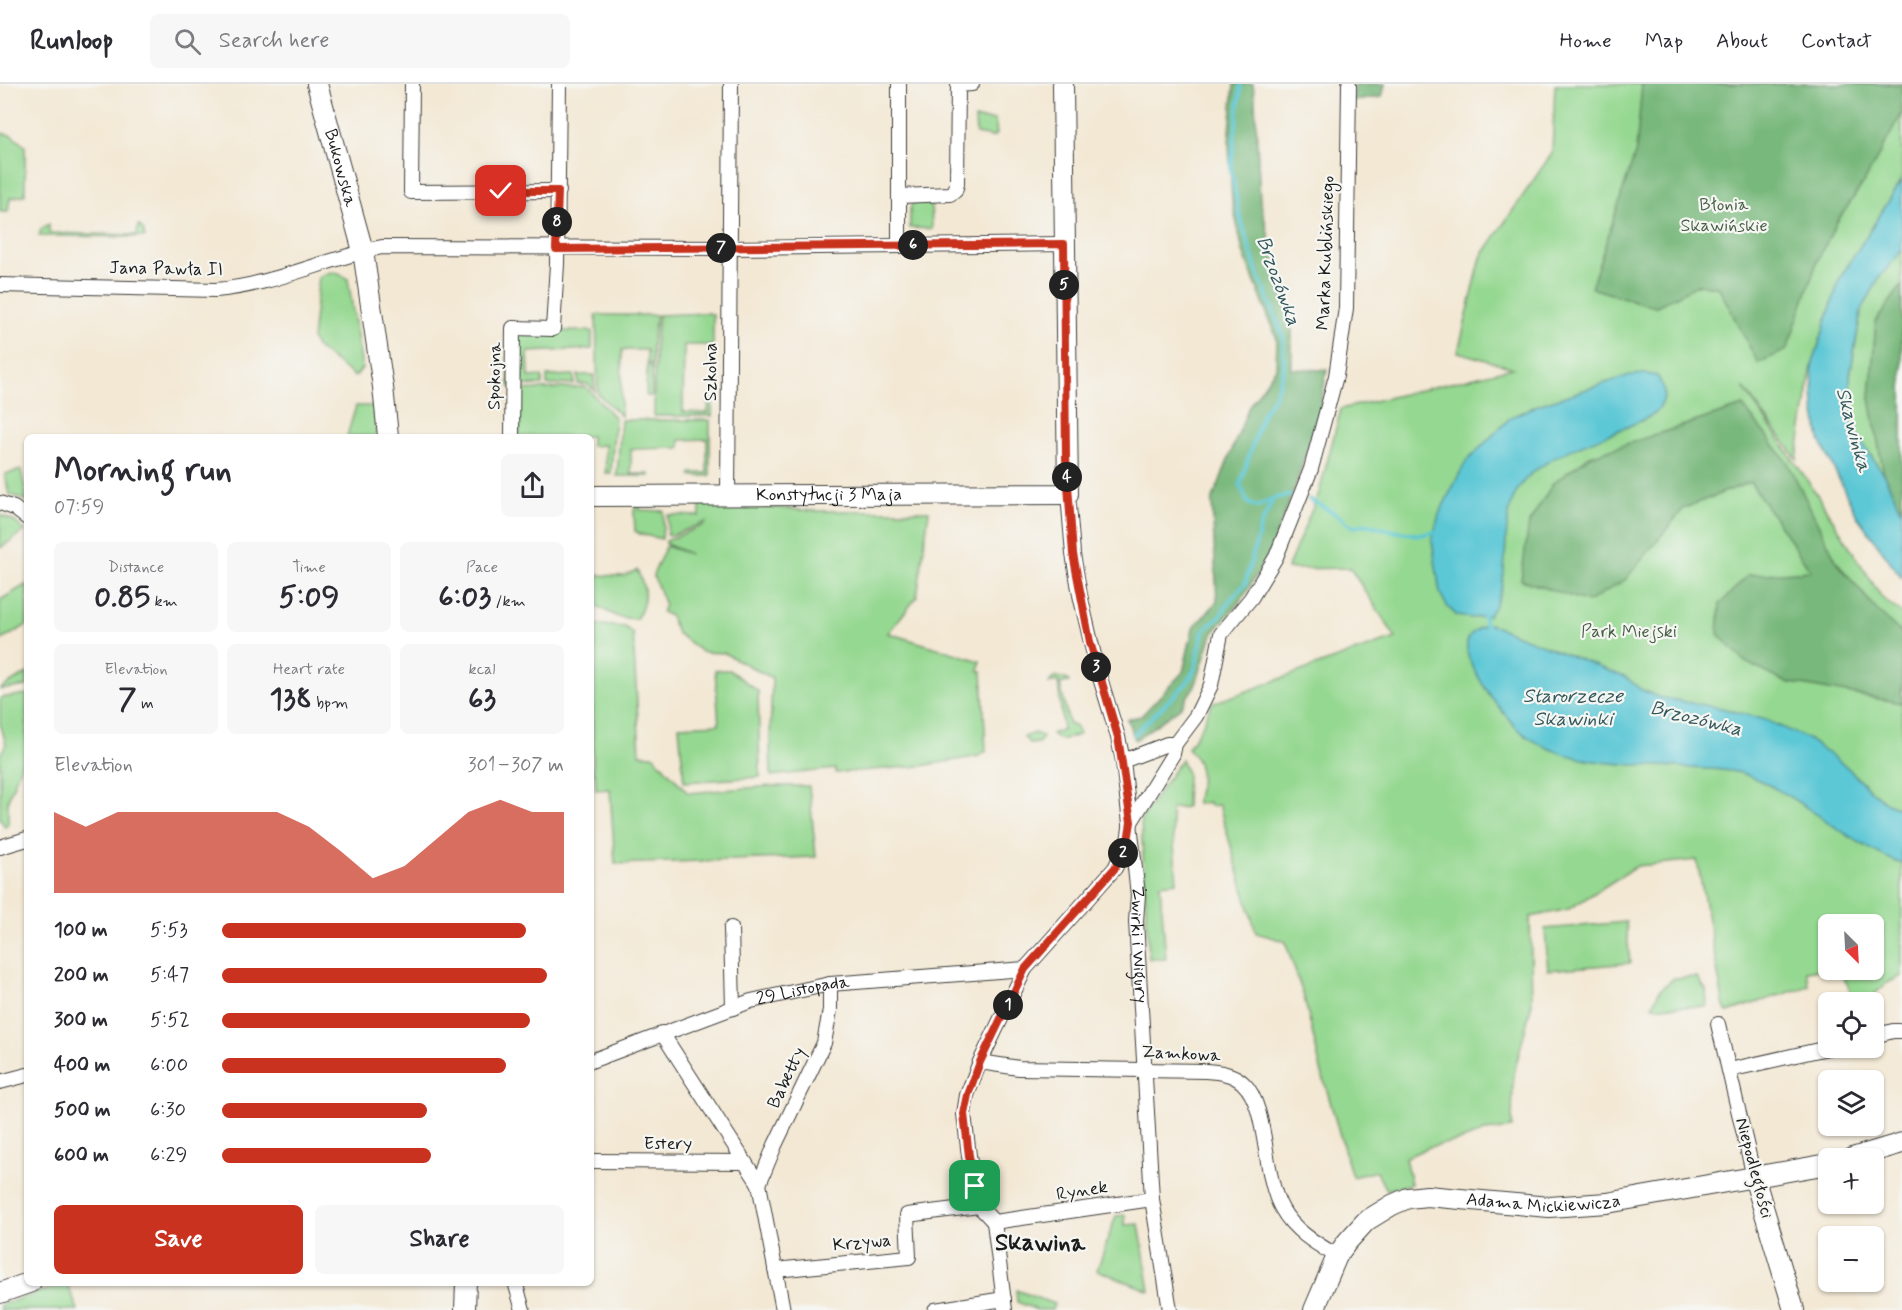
<!DOCTYPE html>
<html lang="en">
<head>
<meta charset="utf-8">
<style>
  :root { --surface:#fff; --page:#f7f7f7; --text:#2b2b33; --muted:#7c7c81; --line:#e1e1e2; --accent:#c8321e }
  body { margin:0; font-family:Mynerve,sans-serif; background:var(--page); color:var(--text); height:100vh; display:flex; flex-direction:column; font-size:22px; white-space:nowrap }
  * { box-sizing:border-box; margin:0 }
  p { font-size:20px; color:var(--muted) }
  .icon { flex:none; width:33px; height:33px; fill:none; stroke:currentColor; stroke-width:2; stroke-linecap:round; stroke-linejoin:round }
  .map { position:relative; flex:1; overflow:hidden }
  .drawer { position:absolute; left:24px; top:350px; width:570px; height:852px; display:flex; flex-direction:column; background:var(--surface); border-radius:9px; box-shadow:0 2px 4px #0004 }
  .drawer>* { flex:none }
  .needle { width:39px; rotate:156deg }
  .tools { position:absolute; left:1818px; top:830px; display:grid; gap:12px }
  .tools a { display:grid; place-items:center; width:66px; height:66px; border-radius:9px; background:var(--surface); box-shadow:0 2px 4px #0004; font-size:30px }
  .pin { position:absolute; display:grid; place-items:center; width:51px; height:51px; color:#fff; margin:-26px; border-radius:12px; box-shadow:0 3px 9px #0006 }
  .km { position:absolute; width:30px; height:30px; margin:-15px; border-radius:50%; background:#222; color:#fff; font-size:16px; line-height:30px; text-align:center }
  .round { display:grid; place-items:center; flex:none; width:63px; height:63px; border-radius:9px; background:var(--page) }
  .head { display:flex; align-items:center; justify-content:space-between; height:102px; padding:0 30px }
  h1 { font-size:33px; font-weight:700; line-height:45px }
  .metrics { display:grid; grid-template-columns:repeat(3,1fr); gap:9px; height:102px; padding:6px 30px }
  .metrics div { display:grid; align-content:center; border-radius:9px; background:var(--page); text-align:center }
  .metrics b { font-size:30px; font-weight:700 }
  .metrics small { font-size:16px; font-weight:400 }
  .metrics p { font-size:16px }
  .chart { height:168px; padding:12px 30px }
  .chart p { display:flex; justify-content:space-between }
  .chart svg { width:100%; height:108px; margin-top:6px; fill:var(--accent); opacity:.7 }
  .button { display:flex; gap:12px; margin-top:auto; padding:12px 30px }
  .button a { flex:1; height:69px; border-radius:9px; background:var(--accent); color:#fff; font-size:24px; font-weight:700; line-height:69px; text-align:center }
  .button a+a { background:var(--page); color:var(--text) }
  ul { padding:0 30px; list-style:none; font-size:20px }
  li { display:grid; grid-template-columns:96px 72px 1fr; align-items:center; height:45px }
  li i { height:15px; border-radius:8px; background:var(--accent) }
  header { display:flex; align-items:center; gap:36px; box-sizing:border-box; height:84px; padding:0 30px; background:var(--surface); border-bottom:2px solid var(--line) }
  header strong { font-size:28px }
  nav { display:flex; gap:33px; margin-inline-start:auto; font-size:21px }
  .search { width:420px; height:54px; background:var(--page); display:flex; align-items:center; gap:15px; box-sizing:border-box; padding:0 21px; border-radius:9px; color:var(--muted); font-size:22px }
  .map>svg:first-child { display:block }
  .green { fill:#95d891; stroke:#587a56; stroke-width:1.5 }
  .forest { fill:#78b87b; stroke:#4a6a4c; stroke-width:1.5 }
  .water { fill:#5cc7d5; stroke:#3c7278; stroke-width:1.5 }
  .lines { fill:none; stroke-linecap:round; stroke-linejoin:round }
  .stream { stroke:#5cc7d5; stroke-width:4 }
  .street-casing { stroke:#3c3b38; stroke-width:16 }
  .secondary-casing { stroke:#3c3b38; stroke-width:22 }
  .street { stroke:#fff; stroke-width:14 }
  .secondary { stroke:#fff; stroke-width:20 }
  .route-casing { stroke:#fff; stroke-width:12 }
  .route { stroke:#c8321e; stroke-width:8 }
  .labels { text-anchor:middle; dominant-baseline:central; stroke-width:4.5; stroke-linejoin:round; paint-order:stroke }
  .street-label { font-size:18px; fill:#1c1c1c; stroke:#f6f6f2 }
  .park-label { font-size:18px; fill:#465e45; stroke:#f6f6f2 }
  .water-label { font-size:20px; font-style:italic; fill:#32585d; stroke:#f6f6f2 }
  .district-label { font-size:24px; font-weight:bold; fill:#1c1c1c; stroke:#f6f6f2 }
</style>
</head>
<body>
<header>
<strong>Runloop</strong>
<div class="search"><svg class="icon" aria-label="search" viewBox="0 0 24 24"><circle cx="10" cy="10" r="6"/><path d="M15 15l6 6"/></svg>Search here</div>
<nav><a>Home</a><a>Map</a><a>About</a><a>Contact</a></nav>
</header>
<div class="map">
<svg width="1902" height="1226" viewBox="0 0 1902 1226">
  <rect width="100%" height="100%" fill="#f6f6f2"/>
  <filter id="ink" filterUnits="userSpaceOnUse"><feTurbulence type="fractalNoise" baseFrequency=".0167" numOctaves="2"/><feDisplacementMap in="SourceGraphic" scale="12" xChannelSelector="R" yChannelSelector="G"/><feConvolveMatrix kernelMatrix="1 2 1 2 8 2 1 2 1" color-interpolation-filters="sRGB"/></filter>
  <filter id="wash" filterUnits="userSpaceOnUse"><feTurbulence type="fractalNoise" baseFrequency=".008" numOctaves="4" result="noise"/><feDisplacementMap in="SourceGraphic" scale="24" xChannelSelector="R" yChannelSelector="G"/><feGaussianBlur stdDeviation="1.35" result="paint"/><feColorMatrix in="noise" values="0 0 0 0 0 0 0 0 0 0 0 0 0 0 0 0 0 1.4 0 .05"/><feComposite in="paint" operator="in"/></filter>
  <g filter="url(#wash)">
    <rect width="100%" height="100%" fill="#f3e8d4"/>
    <g class="green">
      <path d="M 1555,0 L 1902,0 L 1902,96 L 1840,194 L 1812,282 L 1797,375 L 1743,303 L 1816,409 L 1882,514 L 1902,530 L 1902,892 L 1887,899 L 1866,918 L 1857,918 L 1839,885 L 1874,885 L 1874,840 L 1828,840 L 1828,884 L 1806,887 L 1809,902 L 1727,928 L 1724,923 L 1697,776 L 1637,782 L 1569,825 L 1530,833 L 1532,919 L 1513,993 L 1512,1044 L 1485,1047 L 1463,1056 L 1429,1063 L 1405,1074 L 1411,1100 L 1386,1106 L 1376,1087 L 1352,1093 L 1321,986 L 1304,913 L 1285,857 L 1256,849 L 1219,721 L 1210,722 L 1209,718 L 1197,720 C 1196,713 1199,708 1200,701 C 1202,687 1198,674 1188,664 L 1202,642 L 1212,619 C 1274,599 1334,573 1396,554 L 1350,484 L 1287,485 L 1319,409 L 1341,325 L 1513,284 L 1458,268 L 1481,173 L 1552,69 Z"/>
      <polygon points="975,35 995,36 997,50 992,53 976,50"/>
      <polygon points="0,49 11,51 25,62 25,111 10,114 8,128 0,128"/>
      <polygon points="931,117 932,145 910,144 910,125 913,118"/>
      <polygon points="49,140 49,149 137,151 138,141 143,145 145,153 39,152 41,145"/>
      <polygon points="1902,166 1902,201 1876,238 1870,314 1884,391 1857,351 1851,329 1850,291 1861,228 1879,194"/>
      <polygon points="331,188 339,189 348,195 362,284 355,293 316,263 312,255 319,192"/>
      <polygon points="709,229 713,231 713,276 709,276 709,261 684,261 683,328 708,329 709,311 712,312 712,332 654,332 655,263 658,231"/>
      <polygon points="596,231 656,231 652,261 652,280 647,280 647,266 622,266 621,332 598,310"/>
      <polygon points="510,247 592,247 592,265 528,268 529,293 542,292 542,301 509,302"/>
      <polygon points="647,282 652,282 652,312 646,312"/>
      <polygon points="574,291 574,300 547,301 547,292"/>
      <polygon points="578,291 594,291 595,307 588,300 578,300"/>
      <polygon points="586,303 615,334 611,389 606,389 605,361 591,362 591,352 509,352 519,351 520,306"/>
      <polygon points="356,322 375,322 376,352 347,352"/>
      <polygon points="621,336 710,336 710,392 691,392 691,389 707,389 707,355 680,356 680,364 631,365 631,390 650,390 650,392 617,392"/>
      <polygon points="21,386 27,417 9,410 5,390"/>
      <polygon points="715,419 814,427 929,427 917,513 888,549 980,577 979,587 982,587 986,668 982,669 979,672 921,682 836,689 835,685 771,692 770,654 772,594 724,569 702,568 677,549 670,532 662,528 665,521 653,491 666,462 690,470 666,460 666,457 704,441 706,438 670,452 667,451 668,431 700,432 700,420"/>
      <polygon points="640,420 640,426 664,427 662,455 640,450 635,447 634,427 636,421"/>
      <polygon points="0,431 14,437 25,447 0,464"/>
      <path d="M 637,486 C 646,504 648,517 636,535 L 618,533 L 591,519 L 591,491 L 624,492 Z"/>
      <polygon points="27,500 27,541 0,557 0,516"/>
      <polygon points="591,540 625,543 633,550 640,670 653,671 688,709 771,702 809,702 816,773 615,780 610,705 596,706 595,689 593,689"/>
      <polygon points="715,586 729,586 758,607 760,693 684,698 679,642 719,640"/>
      <polygon points="27,589 27,602 0,606 0,605"/>
      <polygon points="1057,593 1068,596 1069,598 1060,600 1069,640 1076,643 1079,650 1076,652 1060,656 1052,650 1063,645 1058,597 1049,599 1052,595"/>
      <polygon points="27,610 27,664 8,716 8,740 5,743 0,734 0,671 6,660 0,639 0,614"/>
      <polygon points="1034,649 1043,652 1042,655 1038,659 1030,660 1024,653"/>
      <polygon points="1181,675 1187,689 1186,723 1171,725 1177,798 1160,800 1166,875 1149,875 1141,736"/>
      <polygon points="1626,838 1630,879 1548,886 1545,845"/>
      <polygon points="1697,893 1706,906 1707,923 1652,922 1660,906 1674,894"/>
      <polygon points="1125,1131 1125,1141 1139,1140 1150,1207 1097,1186 1116,1132"/>
      <polygon points="67,1199 78,1226 0,1226 0,1221"/>
      <polygon points="1016,1206 1054,1220 1052,1226 1037,1226 1017,1218"/>
    </g>
    <g class="forest">
      <polygon points="1234,0 1253,0 1255,16 1260,116 1292,247 1292,285 1327,286 1320,324 1296,400 1269,470 1244,512 1212,550 1196,600 1180,624 1135,656 1127,635 1141,632 1183,588 1193,544 1217,518 1212,417 1249,322 1276,284 1277,255 1243,168 1232,117 1229,60"/>
      <polygon points="1355,0 1385,0 1382,13 1353,17"/>
      <polygon points="1642,0 1902,0 1902,29 1864,98 1837,138 1817,178 1787,266 1758,279 1719,204 1699,200 1655,223 1591,204 1636,67"/>
      <polygon points="1902,201 1902,427 1884,391 1870,314 1876,237"/>
      <polygon points="1743,322 1788,379 1837,478 1879,529 1902,549 1902,619 1785,598 1745,578 1718,550 1720,520 1748,491 1811,487 1750,398 1684,424 1625,496 1588,518 1521,496 1529,439 1553,399 1590,372"/>
    </g>
    <g class="water">
      <polygon points="1902,96 1902,166 1879,194 1861,228 1850,291 1851,329 1857,351 1884,391 1902,427 1902,494 1857,432 1820,356 1814,324 1812,282 1840,194"/>
      <path d="M 1646,290 L 1657,292 C 1667,306 1666,316 1656,329 C 1616,352 1567,360 1531,390 C 1488,426 1521,492 1488,532 L 1472,534 L 1457,532 L 1447,522 L 1440,509 L 1432,457 L 1439,430 L 1465,379 L 1511,333 L 1538,321 L 1630,291 Z"/>
      <path d="M 1489,540 L 1627,594 L 1640,605 L 1658,613 L 1721,624 L 1766,636 L 1806,654 L 1847,683 L 1870,706 L 1887,719 L 1902,725 L 1902,780 C 1846,758 1802,713 1749,692 C 1733,685 1707,685 1690,684 C 1634,679 1566,685 1520,647 C 1513,642 1508,633 1502,627 C 1489,611 1478,595 1470,577 C 1462,557 1469,546 1489,540 Z"/>
    </g>
    <g class="lines">
      <g class="stream">
        <polyline points="1241,0 1231,83 1238,126 1256,185 1283,252 1284,284 1275,311 1262,331 1240,401 1248,419 1257,423 1274,414 1293,411"/>
        <polyline points="1309,415 1334,429 1353,443 1367,440 1393,447 1420,451 1434,448 1438,451"/>
        <polyline points="1483,530 1485,541 1489,545"/>
        <polyline points="1134,650 1187,599 1195,585 1203,547 1221,531 1230,516 1245,500 1261,441 1273,415"/>
      </g>
    </g>
  </g>
  <g filter="url(#ink)">
    <g class="lines">
      <g class="street-casing">
        <g id="street">
          <polyline points="412,0 411,108 559,107"/>
          <polyline points="900,112 950,110 955,107 957,100 958,1 972,0"/>
          <polyline points="899,162 899,0"/>
          <path d="M 0,201 L 216,206 C 273,201 326,175 382,163 L 729,164 L 1064,160"/>
          <polyline points="512,352 513,244 553,245 557,180 559,0"/>
          <path id="s1" d="M 1068,410 L 1073,470 L 1080,511 L 1097,584 L 1118,653 L 1123,677 L 1138,811 L 1136,837 L 1152,1115 L 1170,1226"/>
          <polyline points="728,411 731,0"/>
          <polyline points="0,419 14,424 27,434"/>
          <polyline points="1123,677 1167,660 1175,660"/>
          <polyline points="0,763 27,755"/>
          <polyline points="731,844 733,924"/>
          <polyline points="1718,940 1754,1093"/>
          <polyline points="662,949 759,1100 783,1226"/>
          <polyline points="1874,952 1893,947 1902,947"/>
          <path id="s2" d="M 591,977 L 751,917 L 830,900 L 1025,885"/>
          <path d="M 980,978 L 1019,984 L 1205,987 C 1218,988 1233,989 1243,999 C 1269,1023 1262,1091 1282,1125 C 1294,1147 1317,1160 1337,1172"/>
          <polyline points="1729,986 1832,963"/>
          <polyline points="0,998 27,991"/>
          <polyline points="591,1077 745,1078"/>
          <polyline points="759,1100 775,1061 824,959 830,926 830,900"/>
          <polyline points="994,1138 979,1122 969,1072 964,1030 967,1011 980,978 1025,885 1115,784 1128,757 1131,738 1173,670 1175,660 1196,632 1211,601 1221,550 1251,514 1276,473 1311,385 1336,292 1346,224 1349,0"/>
          <polyline points="994,1138 1152,1115"/>
          <polyline points="994,1138 1005,1226"/>
          <polyline points="775,1186 909,1173 907,1131 979,1122"/>
          <polyline points="515,1198 523,1226"/>
          <polyline points="935,1226 1004,1215"/>
        </g>
      </g>
      <g class="secondary-casing">
        <g id="secondary">
          <path id="s3" d="M 317,0 L 363,167 L 383,303 L 388,352"/>
          <path id="s4" d="M 591,412 L 1068,410 L 1063,0"/>
          <polyline points="1852,1074 1902,1059"/>
          <polyline points="1754,1093 1794,1226"/>
          <polyline points="0,1209 31,1198"/>
          <polyline points="465,1226 466,1198"/>
          <path id="s5" d="M 1314,1226 L 1337,1172 L 1347,1158 L 1366,1137 L 1392,1121 L 1408,1114 L 1427,1112 L 1549,1123 L 1607,1119 L 1828,1080"/>
        </g>
      </g>
      <use href="#street" class="street"/>
      <use href="#secondary" class="secondary"/>
    </g>
  </g>
  <g class="lines" filter="url(#ink)">
    <g class="route-casing">
      <polyline id="route" points="501,107 558,107 556,165 1064,160 1066,374 1073,470 1090,558 1118,653 1131,738 1128,757 1115,784 1025,885 980,978 968,1011 964,1030 969,1072 975,1102"/>
    </g>
    <use href="#route" class="route"/>
  </g>
  <g class="labels">
    <g class="street-label">
      <text stroke="none"><textPath href="#s3" startOffset="87">Bukowska</textPath></text>
      <text transform="translate(1326 169) rotate(-88)">Marka Kublińskiego</text>
      <text transform="translate(166 185) rotate(1)">Jana Pawła II</text>
      <text transform="translate(711 288) rotate(-90)">Szkolna</text>
      <text transform="translate(495 292) rotate(-89)">Spokojna</text>
      <text stroke="none"><textPath href="#s4" startOffset="238">Konstytucji 3 Maja</textPath></text>
      <text stroke="none"><textPath href="#s1" startOffset="458">Żwirki i Wigury</textPath></text>
      <text stroke="none"><textPath href="#s2" startOffset="224">29 Listopada</textPath></text>
      <text transform="translate(1181 970) rotate(3)">Zamkowa</text>
      <text transform="translate(787 994) rotate(-64)">Babetty</text>
      <text x="668" y="1060">Estery</text>
      <text transform="translate(1754 1084) rotate(75)">Niepodległości</text>
      <text transform="translate(1082 1107) rotate(-9)">Rynek</text>
      <text stroke="none"><textPath href="#s5" startOffset="288">Adama Mickiewicza</textPath></text>
      <text transform="translate(862 1159) rotate(-5)">Krzywa</text>
    </g>
    <g class="park-label">
      <text x="1724" y="121">Błonia<tspan x="1724" dy="21">Skawińskie</tspan></text>
      <text x="1629" y="548">Park Miejski</text>
    </g>
    <g class="water-label">
      <text transform="translate(1278 197) rotate(70)">Brzozówka</text>
      <text transform="translate(1853 346) rotate(75)">Skawinka</text>
      <text x="1573" y="612">Starorzecze<tspan x="1573" dy="23">Skawinki</tspan></text>
      <text transform="translate(1696 635) rotate(14)">Brzozówka</text>
    </g>
    <g class="district-label">
      <text x="1040" y="1159">Skawina</text>
    </g>
  </g>
</svg>
<div class="tools">
<a><svg class="needle" viewBox="-14 -14 28 28"><path d="M0-13l5 13h-10z" fill="#e53935"/><path d="M0 13l5-13h-10z" fill="#7c7c81"/></svg></a>
<a><svg class="icon" aria-label="locate" viewBox="0 0 24 24"><circle cx="12" cy="12" r="6"/><path d="M12 2v4M12 18v4M2 12h4M18 12h4"/></svg></a>
<a><svg class="icon" aria-label="layers" viewBox="0 0 24 24"><path d="M12 4l9 5-9 5-9-5zM3 14l9 5 9-5"/></svg></a>
<a>+</a>
<a>−</a>
</div>
<div class="pin" style="left:975px;top:1102px;background:#1e9e55"><svg class="icon" aria-label="arrive" viewBox="0 0 24 24"><path d="M6 21V4h12l-3 4 3 4H6"/></svg></div>
<div class="pin" style="left:501px;top:107px;background:#d93025"><svg class="icon" aria-label="check" viewBox="0 0 24 24"><path d="M5 12l5 5 9-10"/></svg></div>
<b class="km" style="left:1008px;top:921px">1</b>
<b class="km" style="left:1123px;top:769px">2</b>
<b class="km" style="left:1096px;top:583px">3</b>
<b class="km" style="left:1067px;top:393px">4</b>
<b class="km" style="left:1064px;top:201px">5</b>
<b class="km" style="left:913px;top:161px">6</b>
<b class="km" style="left:721px;top:164px">7</b>
<b class="km" style="left:557px;top:138px">8</b>
<section class="drawer">
<div class="head"><div><h1>Morning run</h1><p>07:59</p></div><a class="round"><svg class="icon" aria-label="share" viewBox="0 0 24 24"><path d="M12 15V3M7 8l5-5 5 5M5 13v7h14v-7"/></svg></a></div>
<div class="metrics">
<div><p>Distance</p><b>0.85<small> km</small></b></div>
<div><p>Time</p><b>5:09</b></div>
<div><p>Pace</p><b>6:03<small> /km</small></b></div>
</div>
<div class="metrics">
<div><p>Elevation</p><b>7<small> m</small></b></div>
<div><p>Heart rate</p><b>138<small> bpm</small></b></div>
<div><p>kcal</p><b>63</b></div>
</div>
<div class="chart"><p><span>Elevation</span>301–307 m</p>
<svg viewBox="0 0 160 44" preserveAspectRatio="none"><path d="M0 44V11L10 17L20 11L30 11L40 11L50 11L60 11L70 11L80 17L90 27L100 38L110 33L120 22L130 11L140 6L150 11L160 11V44z"/></svg>
</div>
<ul>
<li><b>100 m</b>5:53<i style="width:89%"></i></li>
<li><b>200 m</b>5:47<i style="width:95%"></i></li>
<li><b>300 m</b>5:52<i style="width:90%"></i></li>
<li><b>400 m</b>6:00<i style="width:83%"></i></li>
<li><b>500 m</b>6:30<i style="width:60%"></i></li>
<li><b>600 m</b>6:29<i style="width:61%"></i></li>
</ul>
<div class="button"><a>Save</a><a>Share</a></div>
</section>
</div>
</body>
</html>
